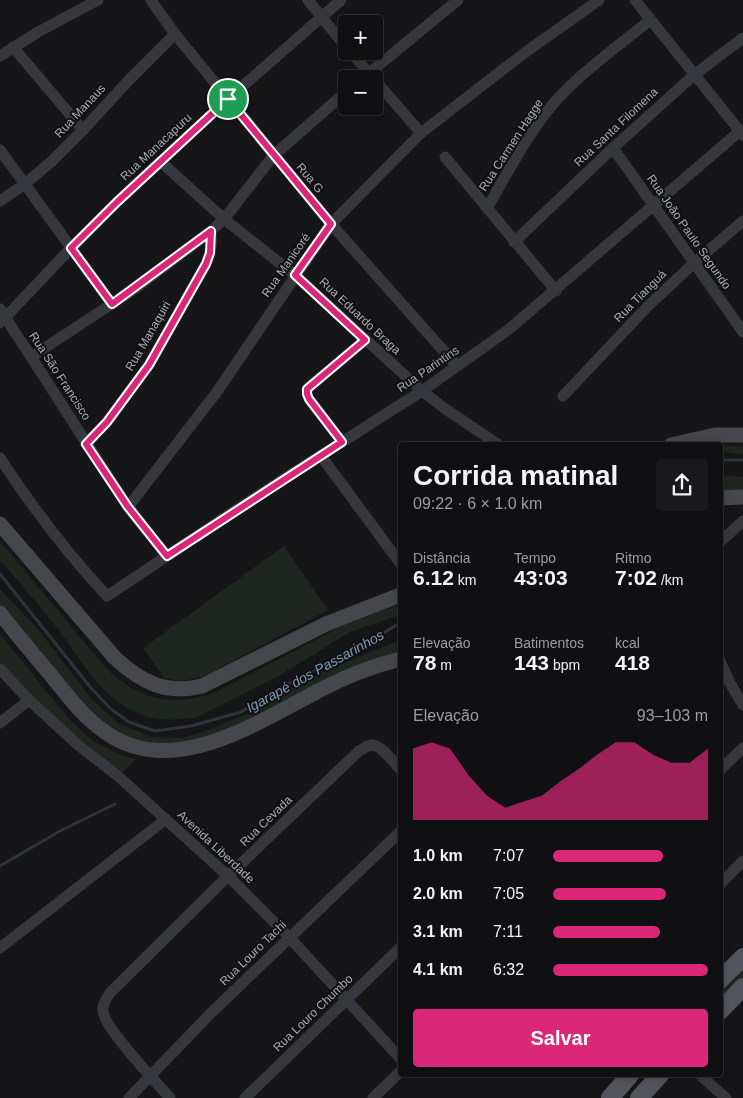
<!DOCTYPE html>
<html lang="pt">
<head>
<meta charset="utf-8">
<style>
  :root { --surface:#101012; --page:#19191b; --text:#f1f3f6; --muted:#9c9d9f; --line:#303032; --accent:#db2777 }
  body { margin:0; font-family:Arial,sans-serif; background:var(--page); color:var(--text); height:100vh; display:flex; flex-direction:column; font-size:19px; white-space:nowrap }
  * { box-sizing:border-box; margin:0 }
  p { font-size:16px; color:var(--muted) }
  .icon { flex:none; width:28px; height:28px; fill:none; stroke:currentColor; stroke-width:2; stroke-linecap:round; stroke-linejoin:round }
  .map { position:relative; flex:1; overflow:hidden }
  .sheet { position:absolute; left:398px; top:442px; width:325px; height:635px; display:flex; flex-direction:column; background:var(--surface); border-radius:5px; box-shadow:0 2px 8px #0003,0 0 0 1px var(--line) }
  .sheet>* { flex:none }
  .buttons { position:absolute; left:338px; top:15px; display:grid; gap:10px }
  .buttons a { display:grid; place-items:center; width:45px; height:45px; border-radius:5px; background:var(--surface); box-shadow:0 2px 8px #0003,0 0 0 1px var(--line); font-size:25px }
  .pin { position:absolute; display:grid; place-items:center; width:42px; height:42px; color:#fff; margin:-21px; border:2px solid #fff; border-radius:50%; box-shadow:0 1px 5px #0007 }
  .round { display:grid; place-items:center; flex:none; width:52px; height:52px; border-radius:5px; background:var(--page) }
  .headline { display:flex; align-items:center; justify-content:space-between; height:85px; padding:0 15px }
  h1 { font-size:28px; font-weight:600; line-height:38px }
  .metrics { display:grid; grid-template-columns:repeat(3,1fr); gap:8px; height:85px; padding:5px 15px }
  .metrics div { display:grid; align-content:center }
  .metrics b { font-size:21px; font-weight:600 }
  .metrics small { font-size:14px; font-weight:400 }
  .metrics p { font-size:14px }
  .chart { height:140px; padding:10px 15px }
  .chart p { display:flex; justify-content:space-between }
  .chart svg { width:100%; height:90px; margin-top:5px; fill:var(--accent); opacity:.7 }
  .primary-button { display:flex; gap:10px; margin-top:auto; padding:10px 15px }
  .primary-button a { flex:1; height:58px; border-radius:5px; background:var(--accent); color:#fff; font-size:20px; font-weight:600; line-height:58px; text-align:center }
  ul { padding:0 15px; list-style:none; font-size:16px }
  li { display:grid; grid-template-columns:80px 60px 1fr; align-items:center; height:38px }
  li i { height:12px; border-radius:6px; background:var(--accent) }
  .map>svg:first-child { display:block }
  .green { fill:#1e261f }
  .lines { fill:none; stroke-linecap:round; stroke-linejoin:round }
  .stream { stroke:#2c353c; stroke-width:3 }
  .street { stroke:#37383d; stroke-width:11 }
  .secondary { stroke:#45474d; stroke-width:15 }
  .primary { stroke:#53555c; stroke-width:18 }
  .route-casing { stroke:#fff; stroke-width:10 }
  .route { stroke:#db2777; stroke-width:6 }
  .labels { text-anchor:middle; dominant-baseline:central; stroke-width:4; stroke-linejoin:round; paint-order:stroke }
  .street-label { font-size:12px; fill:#a8adb8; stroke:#111113 }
  .water-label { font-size:14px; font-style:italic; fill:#7f9bb3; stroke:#111113 }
</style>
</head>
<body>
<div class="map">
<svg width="743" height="1098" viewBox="0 0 743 1098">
  <rect width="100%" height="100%" fill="#161618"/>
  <g class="green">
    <polygon points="720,445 743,447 743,454 720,452"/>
    <polygon points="720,475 743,477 743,495 720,495"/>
    <path d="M 0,541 L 106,668 C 138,700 173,708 216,692 L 342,626 L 400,604 L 400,615 L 350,632 L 282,674 L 197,717 C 182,719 163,722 148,717 C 105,705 82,661 57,628 C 39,604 19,583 0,560 Z"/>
    <polygon points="284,546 328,610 203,677 181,681 164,678 143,648"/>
    <polygon points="0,589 38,629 93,701 120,724 152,737 182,738 209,730 257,709 304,681 334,667 400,640 400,655 222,735 156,748 106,728 84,709 0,606"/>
    <polygon points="0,634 69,719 93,741 121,755 136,759 120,775 0,669"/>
    <polygon points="743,965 743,978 720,1003 720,989"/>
  </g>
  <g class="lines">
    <g class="stream">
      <polyline points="720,460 743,460"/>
      <polyline points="0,574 91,688 111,709 129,722 155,731 191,726 241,712 284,686 353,651 400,623"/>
      <polyline points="0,866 60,831 115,804"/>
    </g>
    <g class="street">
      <polyline points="151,0 175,34 331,224 457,366"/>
      <polyline points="308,0 346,47"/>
      <polyline points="635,0 743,135"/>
      <polyline points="13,47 83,130"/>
      <polyline points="350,51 373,78"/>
      <polyline points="0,56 38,32 98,0"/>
      <polyline points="362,79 458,0"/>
      <polyline points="374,79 421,133"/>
      <polyline points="613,148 743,332"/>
      <polyline points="0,150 112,304"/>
      <polyline points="445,157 556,291"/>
      <polyline points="161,162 224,219 295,275 422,391 444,408 499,445"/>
      <polyline points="0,201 25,184 52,161 83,130 129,80 175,34"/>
      <path d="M 487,208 C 509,171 535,120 565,91 C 591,65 622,43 650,20"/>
      <polyline points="514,242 613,148 694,75 743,38"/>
      <polyline points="0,309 128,507 167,556"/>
      <polyline points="0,323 71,248 117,202 228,99 341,0"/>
      <polyline points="31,357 136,288 211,231 224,219 274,155 346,92"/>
      <polyline points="563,396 648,306 694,263 743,221"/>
      <polyline points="342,442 309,399 307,394 307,389 365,340"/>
      <path d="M 86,444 L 107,422 L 149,365 L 206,264 C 211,252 212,244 211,231"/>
      <polyline points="321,456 400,563"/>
      <path d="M 0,458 C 32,507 67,553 107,596 L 251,500 L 422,391 L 508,330 L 740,131"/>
      <polyline points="128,507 216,393 331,224 421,133 523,54 599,0"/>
      <polyline points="720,542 743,521"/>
      <polyline points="720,661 730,683 743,705"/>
      <polyline points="0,669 29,700 78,745 118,776 228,876 289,937 400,1058"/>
      <polyline points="0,723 29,700"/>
      <polyline points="720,770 743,748"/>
      <polyline points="720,884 743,861"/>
      <polyline points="0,948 166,819"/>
      <polyline points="700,1075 726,1098"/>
      <polyline points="129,1098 210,1014 400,832"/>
      <path d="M 170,1098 C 157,1083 104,1028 103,1011 C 102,1004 107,998 110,993 L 228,876 L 359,751 C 363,749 366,746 371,745 C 381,744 393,762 400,769"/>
      <polyline points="245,1098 400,948"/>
      <polyline points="373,1098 400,1072"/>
    </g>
    <g class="secondary">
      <polyline points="671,445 715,435 743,435"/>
      <polyline points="720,498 743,497"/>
      <path d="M 0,524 L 115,658 C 141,682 166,695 202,686 L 326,624 L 400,595"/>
      <path d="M 0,613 C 16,634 33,654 50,674 C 67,695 83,717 105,732 C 174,782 262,719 326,687 C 349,675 374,666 400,659"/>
    </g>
    <g class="primary">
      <polyline points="720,980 743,957"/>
      <polyline points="720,1011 743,987"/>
      <polyline points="610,1098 630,1075"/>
      <polyline points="639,1098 660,1075"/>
    </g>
  </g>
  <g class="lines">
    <g class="route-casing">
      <polygon id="route" points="228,99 331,224 295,275 365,340 307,389 307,394 309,399 342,442 167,556 128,507 86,444 107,422 149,365 206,264 210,253 211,231 112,304 71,248 117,202"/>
    </g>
    <use href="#route" class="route"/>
  </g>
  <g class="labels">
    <g class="street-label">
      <text transform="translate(80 111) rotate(-47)">Rua Manaus</text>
      <text transform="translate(616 127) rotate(-43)">Rua Santa Filomena</text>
      <text transform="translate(511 145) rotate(-57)">Rua Carmen Hagge</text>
      <text transform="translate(156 147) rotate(-43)">Rua Manacapuru</text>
      <text transform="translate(310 178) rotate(50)">Rua G</text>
      <text transform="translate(689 232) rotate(55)">Rua João Paulo Segundo</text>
      <text transform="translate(286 265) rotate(-55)">Rua Manicoré</text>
      <text transform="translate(640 296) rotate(-45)">Rua Tianguá</text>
      <text transform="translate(360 316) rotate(43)">Rua Eduardo Braga</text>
      <text transform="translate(148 336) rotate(-60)">Rua Manaquiri</text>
      <text transform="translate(428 369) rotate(-34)">Rua Parintins</text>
      <text transform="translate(60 376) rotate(57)">Rua São Francisco</text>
      <text transform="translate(266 821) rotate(-44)">Rua Cevada</text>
      <text transform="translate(216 847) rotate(43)">Avenida Liberdade</text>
      <text transform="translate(253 953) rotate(-44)">Rua Louro Tachi</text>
      <text transform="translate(313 1013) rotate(-44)">Rua Louro Chumbo</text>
    </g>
    <g class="water-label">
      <text transform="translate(315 671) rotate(-29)">Igarapé dos Passarinhos</text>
    </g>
  </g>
</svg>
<div class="buttons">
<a>+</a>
<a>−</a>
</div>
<div class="pin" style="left:228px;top:99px;background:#1e9e55"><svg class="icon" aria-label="arrive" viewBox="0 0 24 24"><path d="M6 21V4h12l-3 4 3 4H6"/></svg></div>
<section class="sheet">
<div class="headline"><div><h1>Corrida matinal</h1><p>09:22 · 6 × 1.0 km</p></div><a class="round"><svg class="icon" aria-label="share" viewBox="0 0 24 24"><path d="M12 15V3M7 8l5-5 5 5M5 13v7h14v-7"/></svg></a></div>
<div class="metrics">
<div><p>Distância</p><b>6.12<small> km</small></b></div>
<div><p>Tempo</p><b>43:03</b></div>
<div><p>Ritmo</p><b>7:02<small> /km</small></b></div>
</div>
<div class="metrics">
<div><p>Elevação</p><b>78<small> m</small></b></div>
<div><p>Batimentos</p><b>143<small> bpm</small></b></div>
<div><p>kcal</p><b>418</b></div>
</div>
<div class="chart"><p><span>Elevação</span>93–103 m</p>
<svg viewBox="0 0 160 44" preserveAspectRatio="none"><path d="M0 44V9L10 6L20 9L30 22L40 32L50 38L60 35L70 32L80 25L90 19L100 12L110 6L120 6L130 12L140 16L150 16L160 9V44z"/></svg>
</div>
<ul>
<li><b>1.0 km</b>7:07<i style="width:71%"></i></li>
<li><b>2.0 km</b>7:05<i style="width:73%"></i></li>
<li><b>3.1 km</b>7:11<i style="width:69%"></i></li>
<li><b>4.1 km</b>6:32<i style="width:100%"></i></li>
</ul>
<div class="primary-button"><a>Salvar</a></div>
</section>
</div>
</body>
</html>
